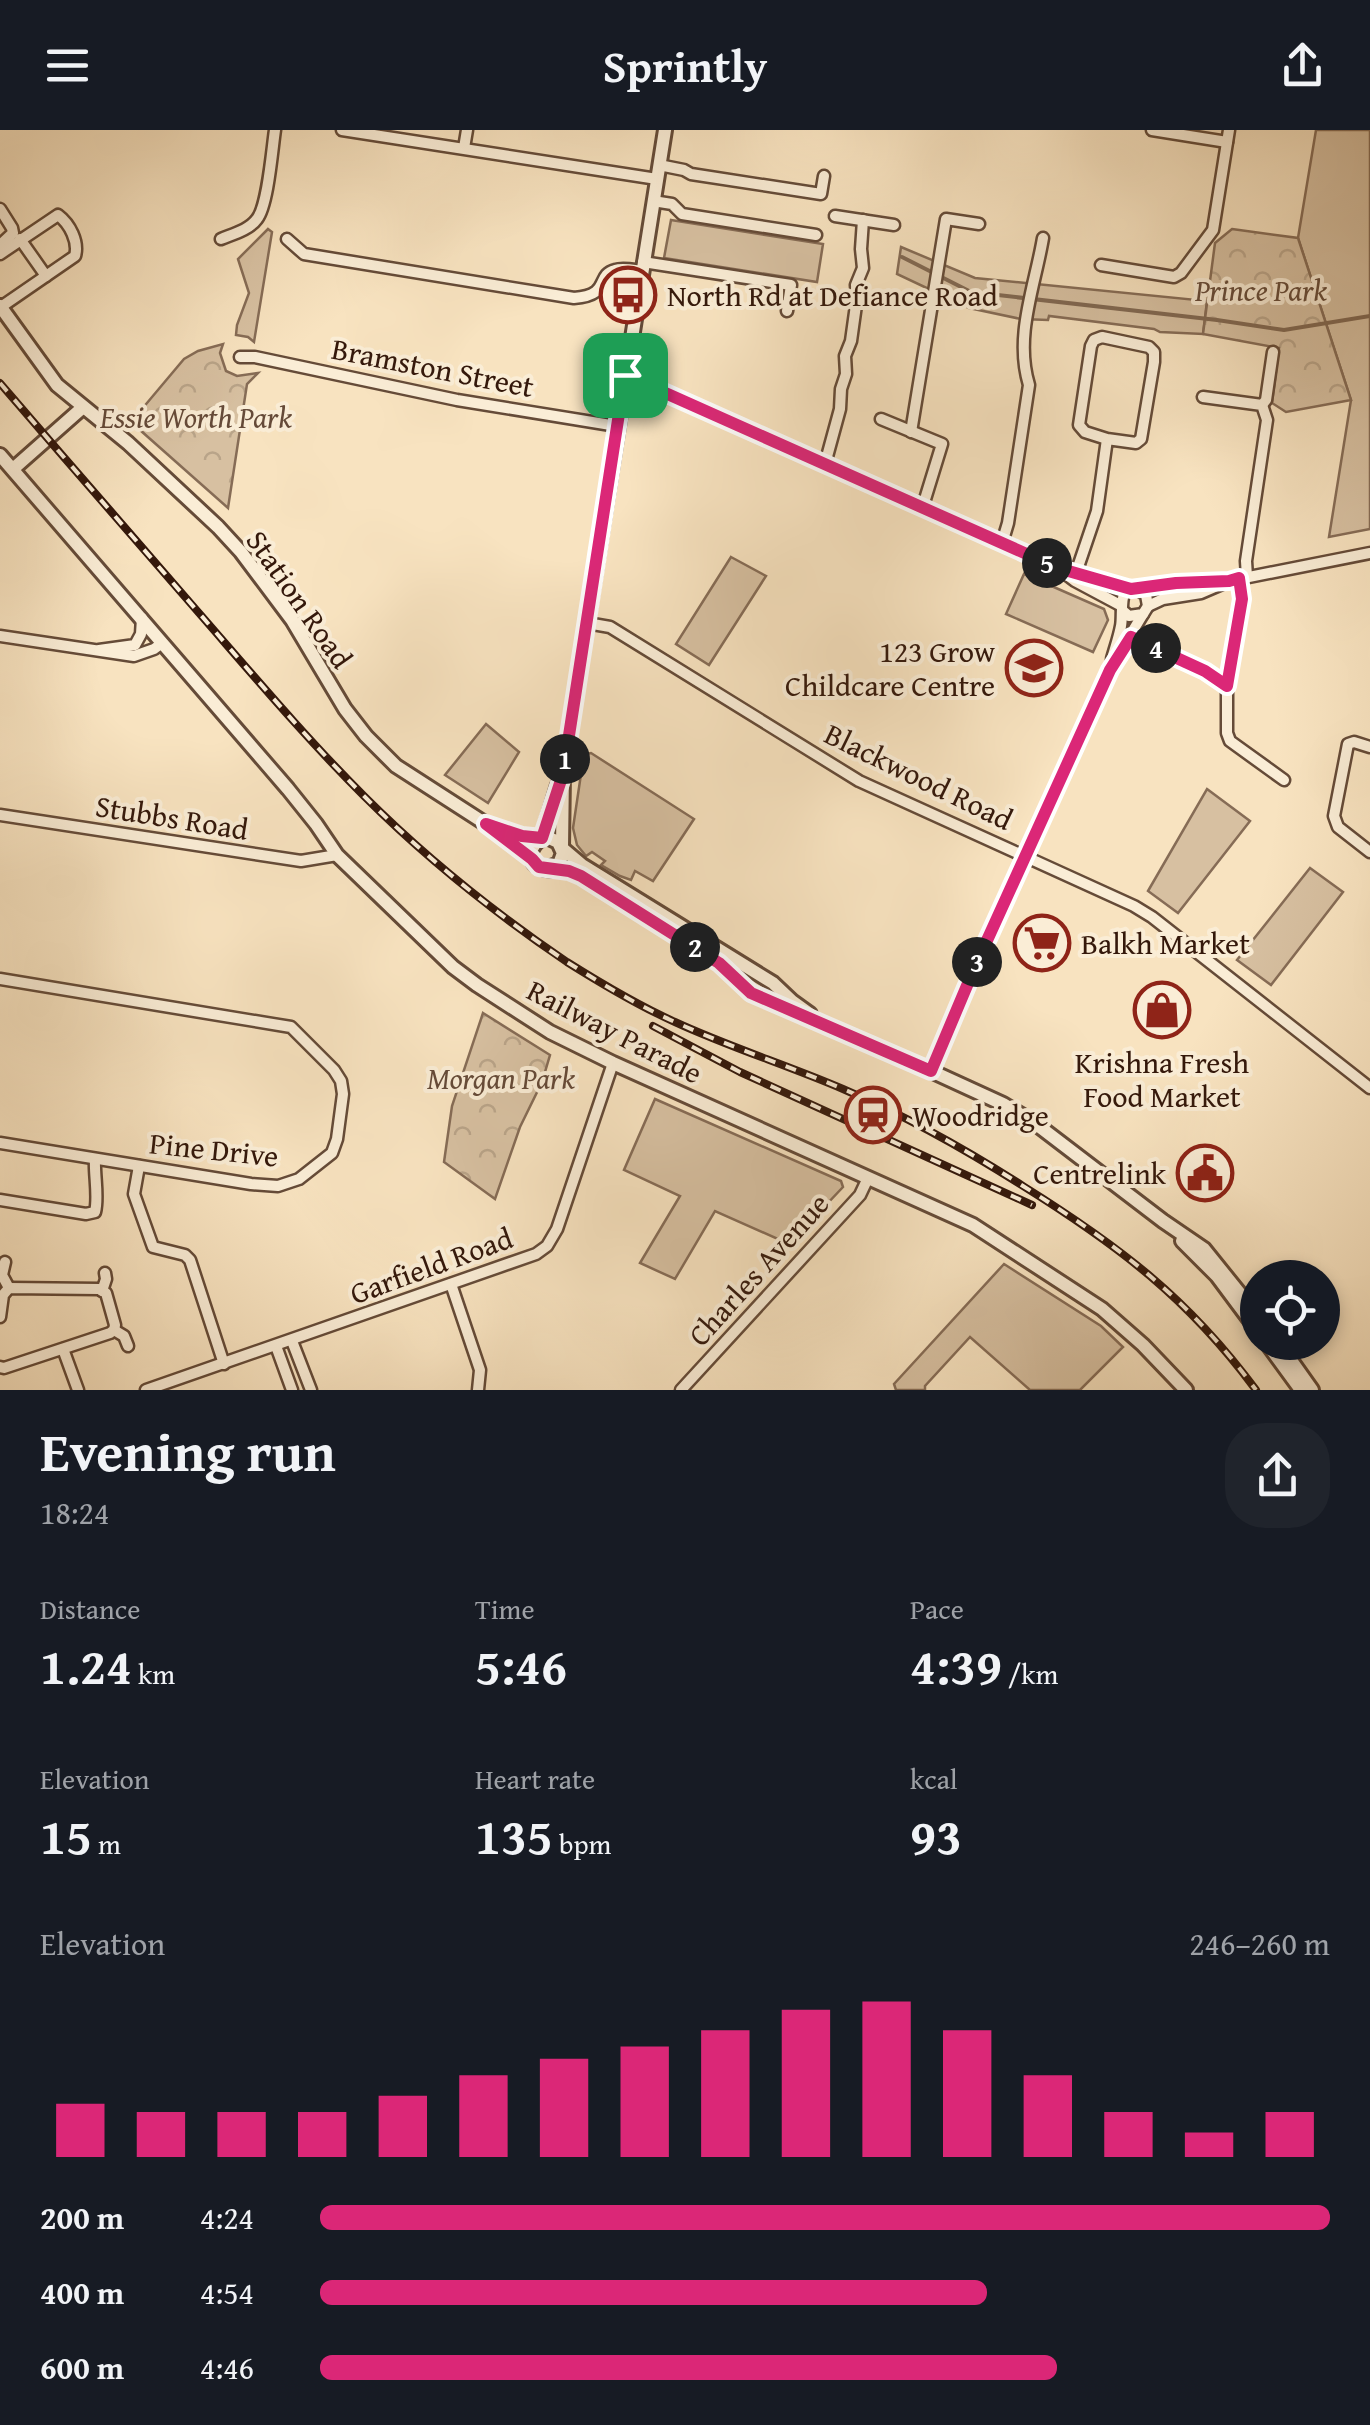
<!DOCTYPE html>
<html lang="en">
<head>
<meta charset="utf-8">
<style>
  :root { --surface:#171b24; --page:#20242c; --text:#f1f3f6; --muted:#9ea1a6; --accent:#db2777 }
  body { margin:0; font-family:"Gentium Book Plus",serif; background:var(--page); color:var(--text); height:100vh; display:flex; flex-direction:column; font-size:38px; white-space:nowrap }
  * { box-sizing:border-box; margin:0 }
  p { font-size:32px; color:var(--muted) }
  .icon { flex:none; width:55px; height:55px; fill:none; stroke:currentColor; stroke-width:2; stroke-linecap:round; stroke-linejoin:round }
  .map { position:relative; height:1260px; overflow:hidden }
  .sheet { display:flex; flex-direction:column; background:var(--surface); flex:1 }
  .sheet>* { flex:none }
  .tools { position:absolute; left:1240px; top:1130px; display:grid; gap:20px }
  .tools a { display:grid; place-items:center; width:100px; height:100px; border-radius:50%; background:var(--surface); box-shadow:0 5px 15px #0003; font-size:50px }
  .pin { position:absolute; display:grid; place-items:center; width:85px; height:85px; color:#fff; margin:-42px; border-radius:20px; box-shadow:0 5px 15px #0006 }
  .km { position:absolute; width:50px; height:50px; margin:-25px; border-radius:50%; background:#222; color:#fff; font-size:28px; line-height:50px; text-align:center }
  .round { display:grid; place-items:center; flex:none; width:105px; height:105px; border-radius:40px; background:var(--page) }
  .overview { display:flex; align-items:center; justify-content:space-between; height:170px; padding:0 40px }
  h1 { font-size:55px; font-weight:800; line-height:75px }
  .metrics { display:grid; grid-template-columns:repeat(3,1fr); gap:15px; height:170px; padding:10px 40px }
  .metrics div { display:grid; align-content:center }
  .metrics b { font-size:50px; font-weight:800 }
  .metrics small { font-size:28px; font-weight:400 }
  .metrics p { font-size:28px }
  .chart { height:280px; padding:20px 40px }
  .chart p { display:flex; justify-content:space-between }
  .chart svg { width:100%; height:180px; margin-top:10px; stroke:var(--accent); stroke-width:6 }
  ul { padding:0 40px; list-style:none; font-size:32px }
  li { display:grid; grid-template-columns:160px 120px 1fr; align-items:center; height:75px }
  li i { height:25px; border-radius:12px; background:var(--accent) }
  header { display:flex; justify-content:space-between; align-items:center; height:130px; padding:0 40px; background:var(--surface); font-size:45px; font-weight:800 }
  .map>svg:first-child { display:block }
  .grass { fill:#d7c0a1; stroke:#866c56; stroke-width:2.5 }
  .park { fill:url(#park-crowns); stroke:#866c56; stroke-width:2.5 }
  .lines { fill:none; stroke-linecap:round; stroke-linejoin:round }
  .stream { stroke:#816852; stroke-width:4 }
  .minor-casing { stroke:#654b38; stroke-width:15 }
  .tertiary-casing { stroke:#654b38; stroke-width:18 }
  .minor { stroke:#faedd6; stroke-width:10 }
  .tertiary { stroke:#faedd6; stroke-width:12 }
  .rail-casing { stroke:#34180b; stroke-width:8 }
  .rail { stroke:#faedd6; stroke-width:4; stroke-dasharray:11; stroke-linecap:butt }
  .route-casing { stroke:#fff; stroke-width:20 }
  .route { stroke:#db2777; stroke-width:12 }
  .labels { text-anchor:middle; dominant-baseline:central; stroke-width:8; stroke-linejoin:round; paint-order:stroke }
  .park-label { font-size:30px; font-style:italic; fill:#654a38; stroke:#faedd6 }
  .poi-label { font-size:30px; fill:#34180b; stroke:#faedd6; text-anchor:start }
  .street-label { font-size:30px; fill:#34180b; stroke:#faedd6 }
</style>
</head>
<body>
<header><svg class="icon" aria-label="menu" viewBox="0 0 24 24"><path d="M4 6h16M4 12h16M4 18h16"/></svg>Sprintly<svg class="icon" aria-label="share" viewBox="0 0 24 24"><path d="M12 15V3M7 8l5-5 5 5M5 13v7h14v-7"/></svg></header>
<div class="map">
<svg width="1370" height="1260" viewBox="0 0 1370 1260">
  <defs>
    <pattern id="park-crowns" width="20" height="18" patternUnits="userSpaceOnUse" patternTransform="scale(2.5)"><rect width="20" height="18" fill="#d7c0a1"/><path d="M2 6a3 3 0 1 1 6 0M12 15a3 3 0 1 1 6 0" fill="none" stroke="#b9a489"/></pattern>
  </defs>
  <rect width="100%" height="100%" fill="#f8e3c0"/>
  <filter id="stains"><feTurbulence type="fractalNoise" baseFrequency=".002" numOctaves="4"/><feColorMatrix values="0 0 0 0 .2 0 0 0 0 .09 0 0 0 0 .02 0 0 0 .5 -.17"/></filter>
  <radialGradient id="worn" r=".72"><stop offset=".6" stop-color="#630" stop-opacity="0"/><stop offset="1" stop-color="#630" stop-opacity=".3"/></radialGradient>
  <g class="grass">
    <polygon points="1316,0 1370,0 1370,399 1329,407 1351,270 1298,108"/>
    <polygon points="671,90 823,114 817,152 664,128"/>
    <polygon points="268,99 272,102 254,212 248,207 236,205 237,195 249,163 238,129"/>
    <polygon points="901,117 975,148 1207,171 1203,204 1160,202 1154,199 1049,186 1048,190 1021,189 969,178 897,144"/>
    <polygon points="731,427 766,446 709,535 676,514"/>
    <polygon points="1024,444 1104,479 1108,490 1093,522 1006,484"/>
    <polygon points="486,594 519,622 488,673 445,645"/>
    <polygon points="591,623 694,689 653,751 635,741 631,750 620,746 601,735 605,731 592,722 586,726 577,715 573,698 584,624"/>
    <polygon points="1207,659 1250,691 1178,783 1148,761"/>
    <polygon points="1310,738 1343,762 1271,855 1237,830"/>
    <polygon points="655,969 841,1051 843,1057 789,1114 715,1081 675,1149 640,1133 680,1066 624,1040"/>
    <polygon points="1004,1134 1101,1196 1123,1217 1080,1260 1030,1260 970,1207 925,1256 925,1260 896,1260 894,1254"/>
  </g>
  <g class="park">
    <polygon points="1232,99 1298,108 1351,270 1286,282 1272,273 1279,218 1203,204 1215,113"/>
    <polygon points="223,214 220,223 226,241 237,246 258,243 247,254 228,378 131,292 184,229 198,221"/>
    <polygon points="483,883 550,925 542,952 520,997 495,1069 444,1032 452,976"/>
  </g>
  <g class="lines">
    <polyline class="stream" points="902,127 971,162 1217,190 1284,200 1370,186"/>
    <g class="minor-casing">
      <g id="minor">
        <polyline points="342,0 657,49"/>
        <polyline points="1152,0 1227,12"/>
        <polyline points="464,18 467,0"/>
        <polyline points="659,35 684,40 691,44 821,64 824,46"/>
        <polyline points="653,71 672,74 682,84 816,105"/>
        <polyline points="0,79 12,98 13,103 0,115"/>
        <polyline points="835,86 894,95"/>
        <polyline points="20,109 46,146"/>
        <path d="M 221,109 C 233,104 249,100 257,89 C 268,75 272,20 275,0"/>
        <path d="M 287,109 L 304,124 L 574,168 C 612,165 595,145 615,140 C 623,137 634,140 642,141"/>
        <path d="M 0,124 L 58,85 C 70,94 79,112 75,126 L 1,177"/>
        <polyline points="643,132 791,155 787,181"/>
        <polyline points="1101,135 1174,147 1181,143 1213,100 1229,0"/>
        <polyline points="240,227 255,227 457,270 617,296"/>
        <polyline points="625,245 1058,438 1131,459"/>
        <polyline points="1203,267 1262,275 1267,290 1246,431 1247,447"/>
        <polyline points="1262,275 1266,270 1273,222"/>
        <polyline points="881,289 942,314 922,379"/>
        <polyline points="911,302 946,89 979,94"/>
        <polyline points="825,334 840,279 841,259 846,244 845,226 851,211 857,168 856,155 863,138 861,119 863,90"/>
        <path d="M 1002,413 L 1008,393 L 1029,255 C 1014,206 1035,156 1043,108"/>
        <polyline points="1063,442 1075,451 1120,475"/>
        <polyline points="1076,443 1097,381 1107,309 1136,313 1141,309 1154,232 1154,222 1149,217 1102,207 1094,210 1091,216 1079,295 1085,302 1107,309"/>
        <polyline points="1137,459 1176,453 1223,451"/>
        <polyline points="1148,476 1163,469 1201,463 1229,451 1370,423"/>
        <polyline points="587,493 610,497 859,651 1134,776 1152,787 1370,958"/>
        <polyline points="0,506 134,526 154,519 162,513"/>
        <polyline points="1131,507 1205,541 1227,556 1227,603 1230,611 1284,650"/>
        <polyline points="99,520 135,515 141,504 142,488"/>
        <path d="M 1112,529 C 1115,518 1119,507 1121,496 C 1124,483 1115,442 1146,465 L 1148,476 L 1143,484 L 1129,486 L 1122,480"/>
        <polyline points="1227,556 1242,469 1239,448"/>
        <polyline points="1370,617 1354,612 1348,614 1334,686 1338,697 1370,722"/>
        <polyline points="0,685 301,731 337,725"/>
        <polyline points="0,849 291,897 334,940 341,951 343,964 337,1009 332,1023 299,1049 278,1056 251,1054 0,1013"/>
        <polyline points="931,941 974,839 1109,540 1143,484"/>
        <polyline points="139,1036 134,1064 153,1117 185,1125 190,1130 224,1234"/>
        <path d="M 0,1070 L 86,1084 L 95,1082 C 99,1067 94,1045 95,1029"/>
        <polyline points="5,1132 2,1145 9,1158"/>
        <polyline points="451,1154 480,1240 478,1260"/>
        <polyline points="102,1161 106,1149 105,1143"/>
        <polyline points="0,1187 3,1165 9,1158 99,1159 106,1163 115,1195 114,1200 110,1203 4,1238 0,1237"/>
        <polyline points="114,1200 124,1206 128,1216"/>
        <polyline points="292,1211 311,1260"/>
        <polyline points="276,1216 292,1260"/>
        <polyline points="63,1219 78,1260"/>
        <polyline points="146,1260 536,1124 547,1116 557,1099 613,933"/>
        <polyline points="681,1260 860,1065 868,1048"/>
      </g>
    </g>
    <g class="tertiary-casing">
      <g id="tertiary">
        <polyline points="0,176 57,255 128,313 218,397 241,422 292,490 345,579 366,606 396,636 486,694 532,729"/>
        <polyline points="0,325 288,659 316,694 337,725 453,837 477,855 550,902 613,933 973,1095 1102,1179 1143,1215 1186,1260"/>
        <polyline points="13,339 82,278"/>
        <polyline points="498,698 523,706 540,708"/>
        <polyline points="542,708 558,655"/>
        <polyline points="562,717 563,643 665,0"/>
        <polyline points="562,718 582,735 773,853 792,871 810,884"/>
        <path d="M 546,739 L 559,734 L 563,723 L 558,712 L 547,707 C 534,710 522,727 539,737 C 546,741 557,739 564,740 C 573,742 580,746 588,750 L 719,833 L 751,863 L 931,941 L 1003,974 L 1036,994 L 1163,1091 L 1204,1119 L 1258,1186"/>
        <polyline points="1182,1111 1217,1146 1258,1201"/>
        <polyline points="1266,1212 1301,1260"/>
        <polyline points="1278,1212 1312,1260"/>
      </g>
    </g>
    <use href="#minor" class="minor"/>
    <use href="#tertiary" class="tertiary"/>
    <g class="rail-casing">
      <g id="rail">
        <path d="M 0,253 C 66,330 133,407 199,483 C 253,545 306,608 364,666 C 426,728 495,783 567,832 C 602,854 637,875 675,892 C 729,917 787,935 843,959 C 906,986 965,1019 1023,1056 C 1119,1116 1188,1168 1256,1260"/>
        <polyline points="653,896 740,942 1032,1075"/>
      </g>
    </g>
    <use href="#rail" class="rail"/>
  </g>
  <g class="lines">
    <g class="route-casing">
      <polygon id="route" points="625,245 1058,438 1131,459 1176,453 1229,451 1239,448 1242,469 1227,556 1205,541 1131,507 1110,540 974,839 931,941 751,863 719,833 581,746 569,741 539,737 532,729 486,694 522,706 542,708 563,644"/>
    </g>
    <use href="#route" class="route"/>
  </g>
  <defs>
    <g id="bus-ring" transform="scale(2.875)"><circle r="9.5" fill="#faedd6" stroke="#8f2418" stroke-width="1.5"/><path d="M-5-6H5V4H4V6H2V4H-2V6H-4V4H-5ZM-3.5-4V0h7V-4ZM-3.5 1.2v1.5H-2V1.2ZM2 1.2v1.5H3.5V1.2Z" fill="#8f2418"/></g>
    <g id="school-ring" transform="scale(2.875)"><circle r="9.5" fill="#faedd6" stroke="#8f2418" stroke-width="1.5"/><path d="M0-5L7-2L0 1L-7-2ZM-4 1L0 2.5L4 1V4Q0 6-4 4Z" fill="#8f2418"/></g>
    <g id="supermarket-ring" transform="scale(2.875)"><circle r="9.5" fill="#faedd6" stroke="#8f2418" stroke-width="1.5"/><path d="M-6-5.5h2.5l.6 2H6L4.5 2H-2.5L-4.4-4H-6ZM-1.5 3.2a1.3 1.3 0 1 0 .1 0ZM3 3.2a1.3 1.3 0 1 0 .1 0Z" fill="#8f2418"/></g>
    <g id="shop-ring" transform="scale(2.875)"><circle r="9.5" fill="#faedd6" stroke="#8f2418" stroke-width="1.5"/><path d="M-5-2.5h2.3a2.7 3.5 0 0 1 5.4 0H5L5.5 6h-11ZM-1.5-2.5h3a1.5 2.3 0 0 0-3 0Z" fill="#8f2418"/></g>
    <g id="station-ring" transform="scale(2.875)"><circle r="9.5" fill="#faedd6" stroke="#8f2418" stroke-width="1.5"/><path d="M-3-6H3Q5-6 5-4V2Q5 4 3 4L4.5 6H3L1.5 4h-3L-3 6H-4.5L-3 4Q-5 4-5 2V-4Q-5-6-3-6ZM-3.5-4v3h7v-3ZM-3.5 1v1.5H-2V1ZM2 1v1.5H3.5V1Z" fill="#8f2418"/></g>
    <g id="civic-ring" transform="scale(2.875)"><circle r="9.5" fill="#faedd6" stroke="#8f2418" stroke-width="1.5"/><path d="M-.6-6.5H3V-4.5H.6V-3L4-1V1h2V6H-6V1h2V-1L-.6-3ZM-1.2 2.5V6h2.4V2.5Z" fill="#8f2418"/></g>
  </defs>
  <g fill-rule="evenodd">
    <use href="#bus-ring" x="628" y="165"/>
    <use href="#school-ring" x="1034" y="538"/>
    <use href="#supermarket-ring" x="1042" y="813"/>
    <use href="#shop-ring" x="1162" y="880"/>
    <use href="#station-ring" x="873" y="985"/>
    <use href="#civic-ring" x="1205" y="1043"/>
  </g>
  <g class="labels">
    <g class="park-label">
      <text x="1261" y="160">Prince Park</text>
      <text x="196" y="287">Essie Worth Park</text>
      <text x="501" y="948">Morgan Park</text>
    </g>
    <g class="poi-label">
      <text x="667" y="165">North Rd at Defiance Road</text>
      <text x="995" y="521" text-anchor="end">123 Grow<tspan x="995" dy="34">Childcare Centre</tspan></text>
      <text x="1081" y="813">Balkh Market</text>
      <text x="1162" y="932" text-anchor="middle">Krishna Fresh<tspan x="1162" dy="34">Food Market</tspan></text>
      <text x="912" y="985">Woodridge</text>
      <text x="1166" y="1043" text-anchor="end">Centrelink</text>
    </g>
    <g class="street-label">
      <text transform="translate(433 237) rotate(11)">Bramston Street</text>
      <text transform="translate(300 469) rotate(55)">Station Road</text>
      <text transform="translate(919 646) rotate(26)">Blackwood Road</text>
      <text transform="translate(172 687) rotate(9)">Stubbs Road</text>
      <text transform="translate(615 901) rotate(27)">Railway Parade</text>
      <text transform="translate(214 1019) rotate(6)">Pine Drive</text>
      <text transform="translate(431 1135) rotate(-20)">Garfield Road</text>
      <text transform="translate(758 1139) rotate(-48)">Charles Avenue</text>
    </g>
  </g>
  <rect width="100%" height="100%" filter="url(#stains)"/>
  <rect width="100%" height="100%" fill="url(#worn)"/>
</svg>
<div class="tools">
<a><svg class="icon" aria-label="locate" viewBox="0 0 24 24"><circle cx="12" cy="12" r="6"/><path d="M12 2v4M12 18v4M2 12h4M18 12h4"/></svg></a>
</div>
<div class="pin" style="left:625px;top:245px;background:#1e9e55"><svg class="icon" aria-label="arrive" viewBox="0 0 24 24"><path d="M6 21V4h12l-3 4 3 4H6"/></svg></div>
<b class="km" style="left:565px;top:629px">1</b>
<b class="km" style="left:695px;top:817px">2</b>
<b class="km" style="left:977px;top:832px">3</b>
<b class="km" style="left:1156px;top:518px">4</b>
<b class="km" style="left:1047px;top:433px">5</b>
</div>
<section class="sheet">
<div class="overview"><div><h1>Evening run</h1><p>18:24</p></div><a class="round"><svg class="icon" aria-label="share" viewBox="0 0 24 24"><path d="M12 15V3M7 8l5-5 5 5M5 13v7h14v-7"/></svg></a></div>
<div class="metrics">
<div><p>Distance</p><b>1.24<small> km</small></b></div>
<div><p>Time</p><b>5:46</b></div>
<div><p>Pace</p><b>4:39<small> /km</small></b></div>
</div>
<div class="metrics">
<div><p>Elevation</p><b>15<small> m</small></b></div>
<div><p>Heart rate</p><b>135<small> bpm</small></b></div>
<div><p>kcal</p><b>93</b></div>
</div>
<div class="chart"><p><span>Elevation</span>246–260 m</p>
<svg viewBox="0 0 160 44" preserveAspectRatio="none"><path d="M5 44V31M15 44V33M25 44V33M35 44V33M45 44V29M55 44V24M65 44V20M75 44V17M85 44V13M95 44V8M105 44V6M115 44V13M125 44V24M135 44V33M145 44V38M155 44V33"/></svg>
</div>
<ul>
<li><b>200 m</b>4:24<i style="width:100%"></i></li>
<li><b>400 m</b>4:54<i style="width:66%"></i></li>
<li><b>600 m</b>4:46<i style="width:73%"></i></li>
</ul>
</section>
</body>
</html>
